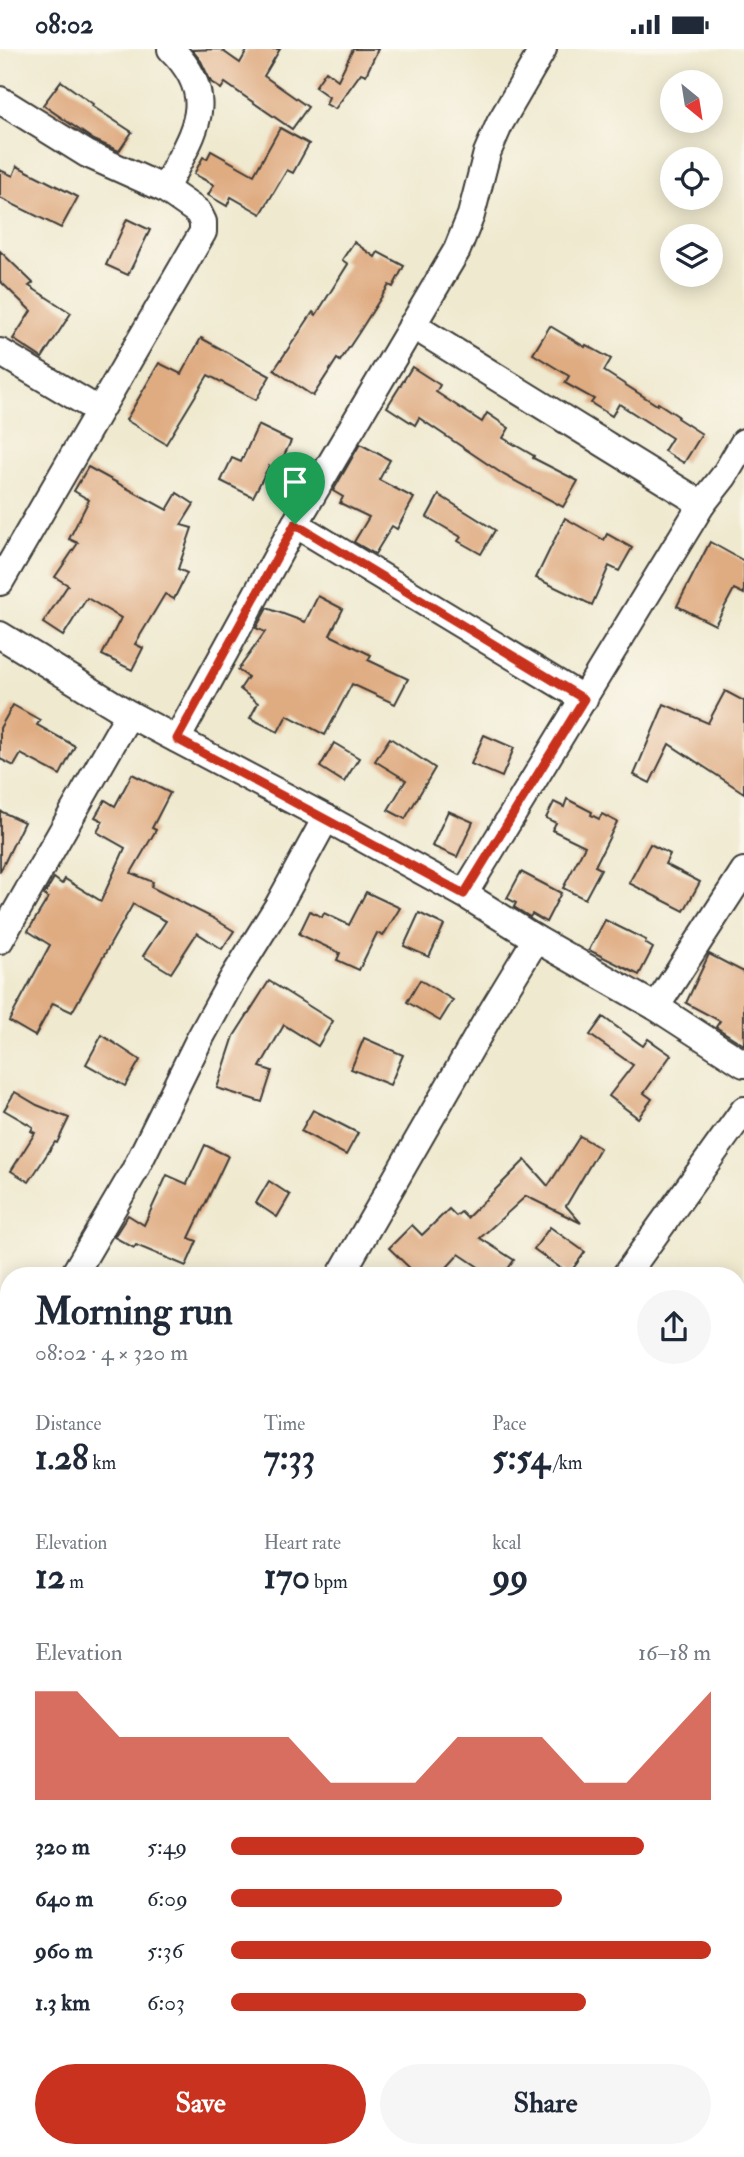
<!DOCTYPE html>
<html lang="en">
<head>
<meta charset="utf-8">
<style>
  :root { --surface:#fff; --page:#f6f6f7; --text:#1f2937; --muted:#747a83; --accent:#c8321e }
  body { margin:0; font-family:"IM FELL Double Pica",serif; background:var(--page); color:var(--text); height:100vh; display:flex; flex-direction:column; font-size:26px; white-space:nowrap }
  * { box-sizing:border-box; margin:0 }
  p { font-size:23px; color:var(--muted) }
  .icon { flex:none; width:38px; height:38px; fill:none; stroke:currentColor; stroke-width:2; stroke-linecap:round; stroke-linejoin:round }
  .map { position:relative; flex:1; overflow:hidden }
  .drawer { position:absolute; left:0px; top:1218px; width:746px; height:891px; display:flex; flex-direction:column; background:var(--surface); border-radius:28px 28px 0 0; box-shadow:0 4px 18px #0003 }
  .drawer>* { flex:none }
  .needle { width:46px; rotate:150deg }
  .tools { position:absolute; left:660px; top:21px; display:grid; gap:14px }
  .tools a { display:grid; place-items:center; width:63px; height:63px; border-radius:50%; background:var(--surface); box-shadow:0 4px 18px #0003; font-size:35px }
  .pin { position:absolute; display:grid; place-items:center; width:60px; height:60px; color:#fff; margin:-72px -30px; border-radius:50% 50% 50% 0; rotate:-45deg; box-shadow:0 0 7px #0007 }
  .pin .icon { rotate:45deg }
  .round { display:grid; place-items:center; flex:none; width:74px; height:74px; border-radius:37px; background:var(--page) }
  .head { display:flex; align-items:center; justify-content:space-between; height:119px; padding:0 35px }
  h1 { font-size:38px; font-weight:700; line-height:52px }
  .metrics { display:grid; grid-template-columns:repeat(3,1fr); gap:10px; height:119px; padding:7px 35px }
  .metrics div { display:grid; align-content:center }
  .metrics b { font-size:35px; font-weight:700 }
  .metrics small { font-size:19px; font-weight:400 }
  .metrics p { font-size:19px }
  .chart { height:196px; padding:14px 35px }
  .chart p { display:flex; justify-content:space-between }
  .chart svg { width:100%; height:126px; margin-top:7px; fill:var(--accent); opacity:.7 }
  .button { display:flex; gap:14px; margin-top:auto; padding:14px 35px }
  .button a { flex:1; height:80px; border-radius:42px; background:var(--accent); color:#fff; font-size:28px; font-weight:700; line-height:80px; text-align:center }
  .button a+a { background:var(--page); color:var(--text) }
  ul { padding:0 35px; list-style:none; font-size:23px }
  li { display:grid; grid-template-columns:112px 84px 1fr; align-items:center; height:52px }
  li i { height:18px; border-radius:9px; background:var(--accent) }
  .status { display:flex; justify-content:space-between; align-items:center; height:49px; padding:0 35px; background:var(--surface); direction:ltr }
  .status svg { height:19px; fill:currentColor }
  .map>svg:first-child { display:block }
  .building { fill:#dfab81 }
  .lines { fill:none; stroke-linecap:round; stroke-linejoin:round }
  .street-casing { stroke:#3c3b37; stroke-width:30 }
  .street { stroke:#fff; stroke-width:26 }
  .route-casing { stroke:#fff; stroke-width:14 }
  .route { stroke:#c8321e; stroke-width:9 }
</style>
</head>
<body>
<div class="status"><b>08:02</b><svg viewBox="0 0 49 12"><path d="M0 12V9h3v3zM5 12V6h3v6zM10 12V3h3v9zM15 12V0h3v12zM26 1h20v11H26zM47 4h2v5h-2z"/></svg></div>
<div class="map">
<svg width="744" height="2108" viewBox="0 0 744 2108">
  <rect width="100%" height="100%" fill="#fbf7ec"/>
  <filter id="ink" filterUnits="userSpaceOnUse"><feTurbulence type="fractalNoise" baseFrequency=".0143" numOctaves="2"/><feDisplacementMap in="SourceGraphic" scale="14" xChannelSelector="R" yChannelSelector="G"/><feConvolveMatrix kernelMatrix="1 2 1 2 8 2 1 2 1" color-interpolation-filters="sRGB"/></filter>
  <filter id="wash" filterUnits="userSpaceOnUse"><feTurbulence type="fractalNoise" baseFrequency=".00686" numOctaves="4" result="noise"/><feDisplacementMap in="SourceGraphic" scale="28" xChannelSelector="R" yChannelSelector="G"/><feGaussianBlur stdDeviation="1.57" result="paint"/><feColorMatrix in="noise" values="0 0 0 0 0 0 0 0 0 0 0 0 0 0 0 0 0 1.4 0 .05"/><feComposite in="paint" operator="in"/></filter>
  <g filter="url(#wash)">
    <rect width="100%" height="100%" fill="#efe9cf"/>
    <g id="blocks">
      <g class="building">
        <polygon points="220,0 240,14 248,0 280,0 264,27 308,58 292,80 225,34 221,40 211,33 201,12 192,1"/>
        <polygon points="353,0 378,0 366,26 361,24 335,60 326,55 329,48 315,38 326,22 338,31"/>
        <polygon points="61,32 93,55 92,57 132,83 119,102 94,91 43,56"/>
        <polygon points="280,79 309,95 293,124 287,121 261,165 231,148 227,157 208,146 214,136 194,125 203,108 207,110 211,102 254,126"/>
        <polygon points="17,117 78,148 61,179 0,149 0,121 13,127"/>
        <polygon points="127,170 150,181 128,226 106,216"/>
        <polygon points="354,193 375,208 378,203 404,217 393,238 389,236 358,285 340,312 337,310 313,347 274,321 313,263 316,266 348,215 342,211"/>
        <polygon points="0,202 33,234 29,237 71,264 42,309 13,290 31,262 0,232"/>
        <polygon points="550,277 585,298 586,296 611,310 604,322 657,356 658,354 678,367 677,369 702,385 684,414 664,402 672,389 619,355 612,367 591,354 594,350 565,334 569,327 533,305"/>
        <polygon points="201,289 270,327 256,351 208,326 166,395 126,371 159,314 181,325"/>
        <polygon points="412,318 440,336 436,343 482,373 487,364 509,379 503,389 534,407 533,409 578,432 563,458 504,426 419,369 415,376 387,358"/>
        <polygon points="258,376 291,392 277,421 269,417 253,448 221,432 232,409 241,413"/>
        <polygon points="360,395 390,411 379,431 414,449 397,480 392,477 375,505 354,493 369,468 340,454 343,448 333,442"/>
        <polygon points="88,418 167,461 177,444 194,455 181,476 192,479 178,520 187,524 174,550 165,545 135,595 143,599 132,621 102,606 121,569 87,549 63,587 43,574 68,536 55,528 78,494 69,490 89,451 74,442"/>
        <polygon points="439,446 495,481 481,505 458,492 461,488 427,468"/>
        <polygon points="565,469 604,491 607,485 632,499 619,522 609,517 592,556 536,529"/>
        <polygon points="710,493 744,512 744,545 734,540 715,576 677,557"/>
        <polygon points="318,547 343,560 330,586 371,606 368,611 408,630 395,655 352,635 325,686 287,666 278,683 250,669 258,654 240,640 248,628 238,621 265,583 256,579 267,559 305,573"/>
        <polygon points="725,642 744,652 744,744 669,695 650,734 634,726 664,655 708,674"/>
        <polygon points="13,656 40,671 37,676 75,697 60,726 21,705 14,717 0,710 0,679"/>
        <polygon points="484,686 514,699 502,728 471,715"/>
        <polygon points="390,689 435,719 405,770 388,761 406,731 375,712"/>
        <polygon points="334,694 359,709 344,733 320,718"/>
        <polygon points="132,725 170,744 152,779 156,781 131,824 153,833 151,838 213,869 234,882 222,900 197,884 171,924 143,907 166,872 133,855 72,963 53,954 35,987 9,972 50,896 28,882 48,849 44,846 54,829 62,835 65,830 101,852 125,799 97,783 103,772 95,768 105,751 115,757"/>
        <polygon points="567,750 592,763 591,766 599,770 602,765 617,773 595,817 601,820 585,850 563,839 585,797 552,781 556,774 546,769 554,753 564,758"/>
        <polygon points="0,762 24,773 0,823"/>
        <polygon points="448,762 473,773 457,808 432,797"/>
        <polygon points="650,795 670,805 665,815 700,833 684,862 629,834"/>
        <polygon points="521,823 561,844 546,873 532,865 530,868 514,858 516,854 507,849"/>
        <polygon points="366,843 400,859 383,887 377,884 359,921 337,911 340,904 299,885 310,862 322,868 324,864 349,876"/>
        <polygon points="419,864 444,876 429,908 404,897"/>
        <polygon points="605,871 646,891 645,894 653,899 639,926 589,901"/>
        <polygon points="709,905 744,923 744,996 716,978 720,972 686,954"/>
        <polygon points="420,931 453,951 440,972 407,953"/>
        <polygon points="269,932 333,972 318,997 284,976 260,1018 272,1022 262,1053 217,1039 234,987"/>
        <polygon points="603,968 643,997 648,990 671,1006 644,1044 652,1050 638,1069 609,1047 633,1016 590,986"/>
        <polygon points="102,986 140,1011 125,1037 86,1015"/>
        <polygon points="364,989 403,1006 390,1036 351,1020"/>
        <polygon points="15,1043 37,1056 69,1069 57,1094 55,1093 29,1133 11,1122 35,1084 31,1082 33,1078 4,1061"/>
        <polygon points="313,1061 358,1084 346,1106 301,1082"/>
        <polygon points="580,1087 600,1099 566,1157 581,1174 526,1147 480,1189 514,1211 503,1227 492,1227 459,1205 439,1227 418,1227 389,1199 412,1176 422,1186 449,1160 456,1167 461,1163 467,1169 525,1111 548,1137"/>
        <polygon points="205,1096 228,1107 189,1189 197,1192 186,1217 136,1196 134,1199 114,1188 128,1166 144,1176 167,1126 187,1135"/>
        <polygon points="269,1132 290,1146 277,1168 256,1154"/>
        <polygon points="550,1178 585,1203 569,1225 534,1200"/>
      </g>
    </g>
  </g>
  <g filter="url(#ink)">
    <use href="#blocks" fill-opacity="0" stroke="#3c3b37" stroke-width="2"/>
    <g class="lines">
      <g class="street-casing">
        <g id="street">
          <polyline points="0,51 87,105 165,140 198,163 203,173 203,183 0,533"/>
          <path d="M 165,140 C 190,86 223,52 171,0"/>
          <polyline points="412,276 702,455"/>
          <polyline points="0,303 98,361"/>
          <polyline points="295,475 584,650"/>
          <polyline points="0,586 129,665 326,769 464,845 536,890 656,958 744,1015"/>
          <polyline points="177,690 295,475 457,201 471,166 487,104 500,74 543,0"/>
          <polyline points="464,845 702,455 724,427 744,393"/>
          <polyline points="0,891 129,665"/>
          <polyline points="656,958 744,822"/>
          <polyline points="73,1227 134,1123 198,993 232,931 278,857 326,769"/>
          <polyline points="340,1227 488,969 536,890"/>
          <polyline points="625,1227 744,1061"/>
          <polyline points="0,1316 9,1307"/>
          <polyline points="737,1491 744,1481"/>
          <polyline points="0,1613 9,1607"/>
          <polyline points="737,1819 744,1810"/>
          <polyline points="737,1872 744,1870"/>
          <polyline points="0,1896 9,1887"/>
          <polyline points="737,1953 744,1958"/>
          <polyline points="380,2100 384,2108"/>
          <polyline points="619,2100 627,2108"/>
          <polyline points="110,2108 122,2100"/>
          <polyline points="443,2108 454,2100"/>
        </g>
      </g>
      <use href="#street" class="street"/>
    </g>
  </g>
  <g class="lines" filter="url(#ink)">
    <g class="route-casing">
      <polygon id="route" points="295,475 584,650 464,845 177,690"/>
    </g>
    <use href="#route" class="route"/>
  </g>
</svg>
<div class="tools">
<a><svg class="needle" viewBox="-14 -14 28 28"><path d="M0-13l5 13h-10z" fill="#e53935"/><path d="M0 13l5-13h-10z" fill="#747a83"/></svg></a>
<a><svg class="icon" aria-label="locate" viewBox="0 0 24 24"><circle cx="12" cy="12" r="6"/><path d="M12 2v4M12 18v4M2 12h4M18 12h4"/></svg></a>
<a><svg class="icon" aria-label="layers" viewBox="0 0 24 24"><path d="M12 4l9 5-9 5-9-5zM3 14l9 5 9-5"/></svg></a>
</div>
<div class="pin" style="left:295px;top:475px;background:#1e9e55"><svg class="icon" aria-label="arrive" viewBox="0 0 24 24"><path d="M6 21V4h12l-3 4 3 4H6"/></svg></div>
<section class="drawer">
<div class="head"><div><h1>Morning run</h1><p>08:02 · 4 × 320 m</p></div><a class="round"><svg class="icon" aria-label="share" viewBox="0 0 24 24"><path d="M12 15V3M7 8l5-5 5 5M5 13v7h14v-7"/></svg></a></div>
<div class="metrics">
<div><p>Distance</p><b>1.28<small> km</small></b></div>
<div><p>Time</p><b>7:33</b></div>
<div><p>Pace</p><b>5:54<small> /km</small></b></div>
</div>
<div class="metrics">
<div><p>Elevation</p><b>12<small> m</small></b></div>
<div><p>Heart rate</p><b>170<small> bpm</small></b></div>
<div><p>kcal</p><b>99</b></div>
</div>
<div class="chart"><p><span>Elevation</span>16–18 m</p>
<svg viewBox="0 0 160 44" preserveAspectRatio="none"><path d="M0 44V6L10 6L20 22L30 22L40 22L50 22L60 22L70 38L80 38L90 38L100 22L110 22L120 22L130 38L140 38L150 22L160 6V44z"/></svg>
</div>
<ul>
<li><b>320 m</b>5:49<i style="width:86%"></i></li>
<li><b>640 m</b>6:09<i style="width:69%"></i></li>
<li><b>960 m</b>5:36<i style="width:100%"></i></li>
<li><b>1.3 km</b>6:03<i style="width:74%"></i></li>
</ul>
<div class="button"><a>Save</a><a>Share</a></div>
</section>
</div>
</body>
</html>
